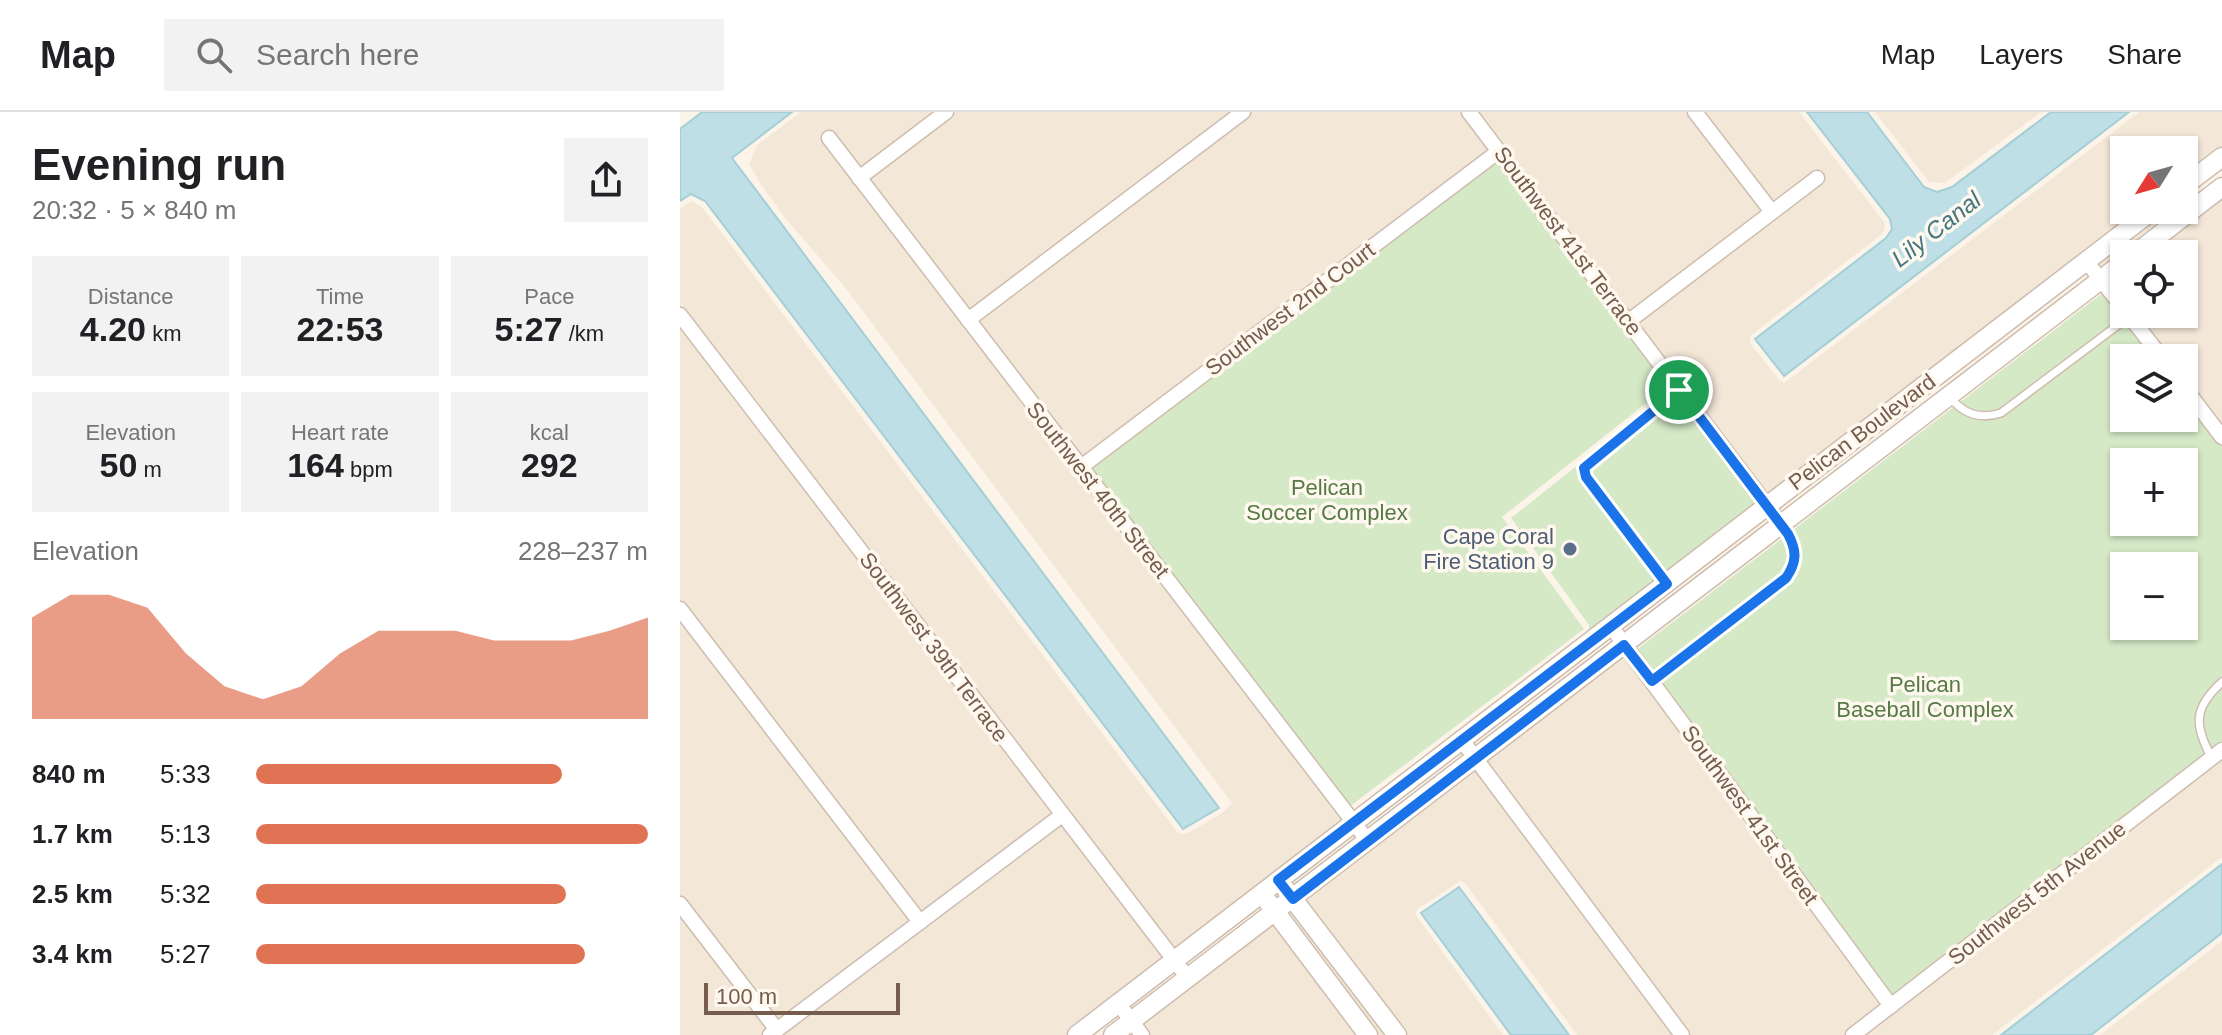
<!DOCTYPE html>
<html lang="en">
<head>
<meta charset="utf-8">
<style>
  :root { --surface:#fff; --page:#f2f2f2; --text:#202124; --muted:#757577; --line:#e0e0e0; --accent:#e07354 }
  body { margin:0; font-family:Arial,sans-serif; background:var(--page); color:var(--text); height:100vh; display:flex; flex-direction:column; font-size:30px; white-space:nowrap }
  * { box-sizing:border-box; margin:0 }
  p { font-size:26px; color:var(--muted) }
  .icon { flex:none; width:44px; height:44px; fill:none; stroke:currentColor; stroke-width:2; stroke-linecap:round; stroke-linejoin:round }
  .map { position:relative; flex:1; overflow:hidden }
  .sheet { display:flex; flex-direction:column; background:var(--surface); width:680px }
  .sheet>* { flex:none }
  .needle { width:52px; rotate:233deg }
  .fabs { position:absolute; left:1430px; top:24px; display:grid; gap:16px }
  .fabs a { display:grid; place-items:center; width:88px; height:88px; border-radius:0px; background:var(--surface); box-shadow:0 2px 6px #0004; font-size:40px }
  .scale { position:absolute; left:24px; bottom:20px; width:196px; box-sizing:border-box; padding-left:8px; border:4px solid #755c4d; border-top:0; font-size:22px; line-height:28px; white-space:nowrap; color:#755c4d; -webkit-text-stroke:6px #fef8ef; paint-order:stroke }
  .pin { position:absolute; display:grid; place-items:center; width:68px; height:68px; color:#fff; margin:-34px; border:4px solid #fff; border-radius:50%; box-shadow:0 2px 8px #0007 }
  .round { display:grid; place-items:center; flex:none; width:84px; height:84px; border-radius:0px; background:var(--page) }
  .headline { display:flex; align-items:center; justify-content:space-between; height:136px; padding:0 32px }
  h1 { font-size:44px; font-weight:800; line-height:60px }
  .stats { display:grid; grid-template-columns:repeat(3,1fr); gap:12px; height:136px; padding:8px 32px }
  .stats div { display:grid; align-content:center; border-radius:0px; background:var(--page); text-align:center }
  .stats b { font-size:34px; font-weight:800 }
  .stats small { font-size:22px; font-weight:400 }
  .stats p { font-size:22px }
  .chart { height:224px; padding:16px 32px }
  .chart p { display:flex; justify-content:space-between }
  .chart svg { width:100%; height:144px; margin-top:8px; fill:var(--accent); opacity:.7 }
  ul { padding:0 32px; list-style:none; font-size:26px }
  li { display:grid; grid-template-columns:128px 96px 1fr; align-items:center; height:60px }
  li i { height:20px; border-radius:10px; background:var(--accent) }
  header { display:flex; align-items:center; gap:48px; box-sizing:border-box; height:112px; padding:0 40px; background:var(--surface); border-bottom:2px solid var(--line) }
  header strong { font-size:38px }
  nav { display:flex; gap:44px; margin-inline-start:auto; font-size:28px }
  .search { width:560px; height:72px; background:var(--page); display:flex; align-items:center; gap:20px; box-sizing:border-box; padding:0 28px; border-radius:0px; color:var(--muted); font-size:30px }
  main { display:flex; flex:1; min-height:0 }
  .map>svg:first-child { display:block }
  .residential { fill:#f3e7d8 }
  .green { fill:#d5e9c7; fill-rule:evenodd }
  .water { fill:#bedfe5; stroke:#a4cfd6; stroke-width:2 }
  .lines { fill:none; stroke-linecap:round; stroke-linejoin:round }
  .service-casing { stroke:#cebdaf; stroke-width:10 }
  .minor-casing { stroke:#cebdaf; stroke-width:17 }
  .tertiary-casing { stroke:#cebdaf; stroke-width:21 }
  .service { stroke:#fff; stroke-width:7 }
  .minor { stroke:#fff; stroke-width:14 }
  .tertiary { stroke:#fff; stroke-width:18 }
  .route-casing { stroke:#fff; stroke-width:16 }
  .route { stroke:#1a73e8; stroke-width:10 }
  .service-dot { fill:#5c6f8a; stroke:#fef8ef; stroke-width:3 }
  .labels { text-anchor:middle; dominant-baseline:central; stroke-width:7; stroke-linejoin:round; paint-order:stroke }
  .street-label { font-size:22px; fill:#755c4d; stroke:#fef8ef }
  .park-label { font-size:22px; fill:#557a45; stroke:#fef8ef }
  .service-label { font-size:22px; fill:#4e5e75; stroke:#fef8ef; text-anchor:end }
  .water-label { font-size:24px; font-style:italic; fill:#447781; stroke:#fef8ef }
</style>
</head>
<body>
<header>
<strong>Map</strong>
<div class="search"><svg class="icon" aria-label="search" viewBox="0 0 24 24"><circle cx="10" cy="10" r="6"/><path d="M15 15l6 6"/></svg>Search here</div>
<nav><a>Map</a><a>Layers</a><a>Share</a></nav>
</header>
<main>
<section class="sheet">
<div class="headline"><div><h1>Evening run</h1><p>20:32 · 5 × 840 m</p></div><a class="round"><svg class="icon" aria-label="share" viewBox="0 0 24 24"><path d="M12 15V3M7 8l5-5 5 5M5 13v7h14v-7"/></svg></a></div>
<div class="stats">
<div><p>Distance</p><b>4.20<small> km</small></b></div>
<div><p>Time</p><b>22:53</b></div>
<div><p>Pace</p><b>5:27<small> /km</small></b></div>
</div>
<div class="stats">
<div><p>Elevation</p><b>50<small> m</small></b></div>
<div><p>Heart rate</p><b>164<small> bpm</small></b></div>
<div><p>kcal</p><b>292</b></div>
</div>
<div class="chart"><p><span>Elevation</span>228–237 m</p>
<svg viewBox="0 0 160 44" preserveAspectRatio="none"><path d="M0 44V13L10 6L20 6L30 10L40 24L50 34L60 38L70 34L80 24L90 17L100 17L110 17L120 20L130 20L140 20L150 17L160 13V44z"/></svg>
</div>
<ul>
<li><b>840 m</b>5:33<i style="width:78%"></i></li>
<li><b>1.7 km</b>5:13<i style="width:100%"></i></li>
<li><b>2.5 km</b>5:32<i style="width:79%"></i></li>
<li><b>3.4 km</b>5:27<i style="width:84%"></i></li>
</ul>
</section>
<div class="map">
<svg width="1542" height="923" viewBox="0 0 1542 923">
  <rect width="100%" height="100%" fill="#fcf4e9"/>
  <g class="residential">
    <polygon points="121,0 1119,0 1204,110 1205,116 1202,122 1070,224 1070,231 1099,268 1104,271 1459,0 1542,0 1542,36 1504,65 1504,38 1444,38 1444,98 1461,98 1082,388 999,271 397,352 672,703 385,923 0,923 0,97 11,89 21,94 498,721 506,722 542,701 552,691 164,174 106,107 81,73 69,52 77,33"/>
    <polygon points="1195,0 1361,0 1265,71 1249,70"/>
    <polygon points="1542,84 1542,315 1504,266 1504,246 1489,246 1455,202 1504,202 1504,142 1466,142"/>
    <polygon points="1484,98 1501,98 1419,161 1413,152"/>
    <polygon points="946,540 1542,646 1542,745 1312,923 897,923 785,771 780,769 738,797 735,802 823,923 726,923 623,788"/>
    <polygon points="611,797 707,923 697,923 606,800"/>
    <polygon points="593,809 678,923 444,923"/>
    <polygon points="1542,829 1542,923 1420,923"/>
  </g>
  <g class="green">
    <polygon points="819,39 993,270 822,405 904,517 665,698 401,355"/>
    <path d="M 1428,177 L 1481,246 L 1444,246 L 1444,306 L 1504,306 L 1504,276 L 1542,326 L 1542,638 L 1211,894 L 951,542 ZM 1444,350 L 1504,350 L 1504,410 L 1444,410 ZM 1444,454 L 1504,454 L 1504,514 L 1444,514 Z"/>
    <polygon points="996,275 1082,388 672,703 909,520 909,513 831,406"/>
  </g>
  <g class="water">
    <polygon points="22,0 112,0 52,46 539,696 503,717 25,89 11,82 0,89 0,17"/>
    <polygon points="1127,0 1187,0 1244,75 1257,80 1272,75 1371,0 1449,0 1104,264 1075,227 1206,126 1212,117 1210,107"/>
    <polygon points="1542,752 1542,821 1411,923 1321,923"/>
    <polygon points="779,775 889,923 831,923 741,801"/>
  </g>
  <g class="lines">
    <g class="service-casing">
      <g id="service">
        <path d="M 1269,284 C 1283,302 1299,308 1321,301 L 1450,204"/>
        <polyline points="986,471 906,365 904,356 999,278"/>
        <path d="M 972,569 L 1106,466 C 1120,447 1115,432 1103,414"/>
        <path d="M 1532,646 C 1514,614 1513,596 1542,570"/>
      </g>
    </g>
    <g class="minor-casing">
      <g id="minor">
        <polyline points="789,0 1101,412"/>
        <polyline points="1015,0 1092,100"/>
        <polyline points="149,26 688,729"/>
        <polyline points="179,66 266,0"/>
        <polyline points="1406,149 1444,197"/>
        <polyline points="1448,202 1482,246"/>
        <polyline points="0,203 508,866"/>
        <polyline points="288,208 563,0"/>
        <polyline points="949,209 1137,66"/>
        <polyline points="1504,275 1542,325"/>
        <polyline points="401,355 819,39"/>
        <polyline points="0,497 240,810"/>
        <polyline points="930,513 1211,894"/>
        <polyline points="781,627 1002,923"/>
        <polyline points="0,792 97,918"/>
        <polyline points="438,891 462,923"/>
        <polyline points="90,923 382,703"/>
        <polyline points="1173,923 1542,638"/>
      </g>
    </g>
    <g class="tertiary-casing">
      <g id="tertiary">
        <polyline points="1504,74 1542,45"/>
        <polyline points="1455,142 1542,75"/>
        <polyline points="607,779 717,923"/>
        <polyline points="588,790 688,923"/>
        <polyline points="397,923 1473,98"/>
        <polyline points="433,923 1444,150"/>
      </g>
    </g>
    <use href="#service" class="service"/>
    <use href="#minor" class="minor"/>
    <use href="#tertiary" class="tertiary"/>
  </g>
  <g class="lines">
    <g class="route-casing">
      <path id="route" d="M 999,278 L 1108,422 C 1117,439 1117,450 1106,466 L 972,569 L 944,533 L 613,787 L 598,768 L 987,472 L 906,365 L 904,356 Z"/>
    </g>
    <use href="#route" class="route"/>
  </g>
  <circle class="service-dot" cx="890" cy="437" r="8"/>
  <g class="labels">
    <g class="street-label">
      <text transform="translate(888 129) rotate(53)">Southwest 41st Terrace</text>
      <text transform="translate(610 197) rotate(-37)">Southwest 2nd Court</text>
      <text transform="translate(1182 320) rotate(-37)">Pelican Boulevard</text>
      <text transform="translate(418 378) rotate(52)">Southwest 40th Street</text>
      <text transform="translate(254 535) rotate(53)">Southwest 39th Terrace</text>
      <text transform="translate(1070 703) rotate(54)">Southwest 41st Street</text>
      <text transform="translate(1357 781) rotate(-38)">Southwest 5th Avenue</text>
    </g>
    <g class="park-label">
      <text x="647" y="375">Pelican<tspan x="647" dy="25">Soccer Complex</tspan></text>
      <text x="1245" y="572">Pelican<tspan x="1245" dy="25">Baseball Complex</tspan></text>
    </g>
    <g class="service-label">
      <text x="874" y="424">Cape Coral<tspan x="874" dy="25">Fire Station 9</tspan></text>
    </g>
    <g class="water-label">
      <text transform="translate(1256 117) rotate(-38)">Lily Canal</text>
    </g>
  </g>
</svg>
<div class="fabs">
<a><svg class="needle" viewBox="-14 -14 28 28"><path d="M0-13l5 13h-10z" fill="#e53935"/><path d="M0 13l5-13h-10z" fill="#757577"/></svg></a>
<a><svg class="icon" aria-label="locate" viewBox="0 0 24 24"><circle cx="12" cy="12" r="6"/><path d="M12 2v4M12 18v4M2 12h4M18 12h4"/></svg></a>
<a><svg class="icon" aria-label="layers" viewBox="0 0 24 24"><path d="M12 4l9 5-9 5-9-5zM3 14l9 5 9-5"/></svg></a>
<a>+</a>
<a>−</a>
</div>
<div class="scale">100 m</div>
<div class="pin" style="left:999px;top:278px;background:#1e9e55"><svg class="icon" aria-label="arrive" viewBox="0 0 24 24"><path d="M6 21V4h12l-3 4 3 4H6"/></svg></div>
</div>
</main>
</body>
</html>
